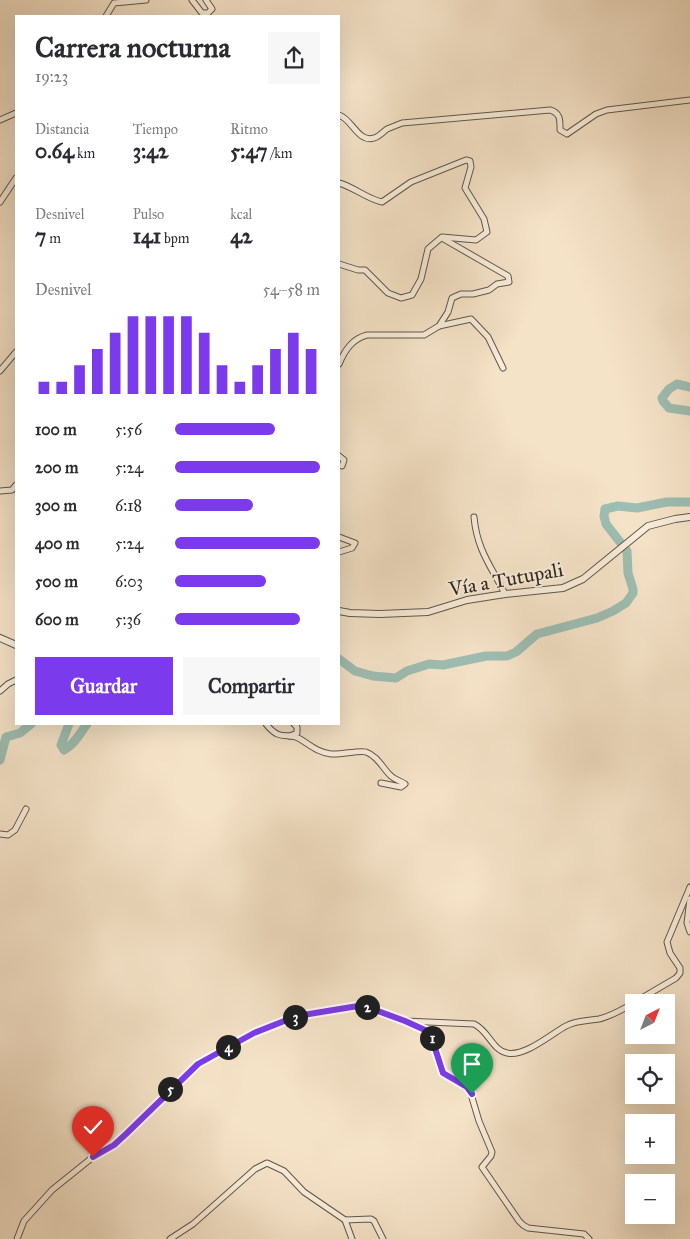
<!DOCTYPE html>
<html lang="es">
<head>
<meta charset="utf-8">
<style>
  :root { --surface:#fff; --page:#f7f7f7; --text:#2b2b33; --muted:#7c7c81; --accent:#7c3aed }
  body { margin:0; font-family:"IM FELL Great Primer",serif; background:var(--page); color:var(--text); height:100vh; display:flex; flex-direction:column; font-size:19px; white-space:nowrap }
  * { box-sizing:border-box; margin:0 }
  p { font-size:16px; color:var(--muted) }
  .icon { flex:none; width:28px; height:28px; fill:none; stroke:currentColor; stroke-width:2; stroke-linecap:round; stroke-linejoin:round }
  .map { position:relative; flex:1; overflow:hidden }
  .panel { position:absolute; left:15px; top:15px; width:325px; height:710px; display:flex; flex-direction:column; background:var(--surface); border-radius:0px; box-shadow:0 5px 20px #0002 }
  .panel>* { flex:none }
  .needle { width:32px; rotate:42deg }
  .buttons { position:absolute; left:625px; top:994px; display:grid; gap:10px }
  .buttons a { display:grid; place-items:center; width:50px; height:50px; border-radius:0px; background:var(--surface); box-shadow:0 5px 20px #0002; font-size:25px }
  .pin { position:absolute; display:grid; place-items:center; width:42px; height:42px; color:#fff; margin:-51px -21px; border-radius:50% 50% 50% 0; rotate:-45deg; box-shadow:0 0 5px #0007 }
  .pin .icon { rotate:45deg }
  .km { position:absolute; width:25px; height:25px; margin:-12px; border-radius:50%; background:#222; color:#fff; font-size:14px; line-height:25px; text-align:center }
  .round { display:grid; place-items:center; flex:none; width:52px; height:52px; border-radius:0px; background:var(--page) }
  .headline { display:flex; align-items:center; justify-content:space-between; height:85px; padding:0 20px }
  h1 { font-size:28px; font-weight:800; line-height:38px }
  .metrics { display:grid; grid-template-columns:repeat(3,1fr); gap:8px; height:85px; padding:5px 20px }
  .metrics div { display:grid; align-content:center }
  .metrics b { font-size:21px; font-weight:800 }
  .metrics small { font-size:14px; font-weight:400 }
  .metrics p { font-size:14px }
  .chart { height:140px; padding:10px 20px }
  .chart p { display:flex; justify-content:space-between }
  .chart svg { width:100%; height:90px; margin-top:5px; stroke:var(--accent); stroke-width:6 }
  .primary-button { display:flex; gap:10px; margin-top:auto; padding:10px 20px }
  .primary-button a { flex:1; height:58px; border-radius:0px; background:var(--accent); color:#fff; font-size:20px; font-weight:800; line-height:58px; text-align:center }
  .primary-button a+a { background:var(--page); color:var(--text) }
  ul { padding:0 20px; list-style:none; font-size:16px }
  li { display:grid; grid-template-columns:80px 60px 1fr; align-items:center; height:38px }
  li i { height:12px; border-radius:6px; background:var(--accent) }
  .map>svg:first-child { display:block }
  .lines { fill:none; stroke-linecap:round; stroke-linejoin:round }
  .river { stroke:#9dbeb2; stroke-width:9 }
  .minor-casing { stroke:#605748; stroke-width:7 }
  .tertiary-casing { stroke:#605748; stroke-width:8 }
  .minor { stroke:#f8eddb; stroke-width:5 }
  .tertiary { stroke:#f8eddb; stroke-width:6 }
  .route-casing { stroke:#fff; stroke-width:10 }
  .route { stroke:#7c3aed; stroke-width:6 }
  .labels { text-anchor:middle; dominant-baseline:central; stroke-width:4; stroke-linejoin:round; paint-order:stroke }
  .street-label { font-size:20px; fill:#2f281e; stroke:#f8eddb }
</style>
</head>
<body>
<div class="map">
<svg width="690" height="1239" viewBox="0 0 690 1239">
  <rect width="100%" height="100%" fill="#f5e3c8"/>
  <filter id="stains"><feTurbulence type="fractalNoise" baseFrequency=".004" numOctaves="4"/><feColorMatrix values="0 0 0 0 .2 0 0 0 0 .09 0 0 0 0 .02 0 0 0 .5 -.17"/></filter>
  <radialGradient id="worn" r=".72"><stop offset=".6" stop-color="#630" stop-opacity="0"/><stop offset="1" stop-color="#630" stop-opacity=".3"/></radialGradient>
  <g class="lines">
    <g class="river">
      <polyline points="690,387 677,384 669,389 662,398 663,401 669,408 690,411"/>
      <polyline points="339,659 355,671 373,676 396,678 407,671 429,664 443,665 486,656 507,656 516,652 537,634 597,618 613,611 626,603 633,593 633,589 628,573 627,551 606,524 604,516 605,509 618,506 637,508 667,502 690,502"/>
      <path d="M 69,724 L 61,745 L 64,750 C 75,744 80,733 87,724"/>
      <polyline points="0,760 6,737 20,733 31,724"/>
    </g>
    <g class="minor-casing">
      <g id="minor">
        <polyline points="192,0 202,13 208,13 212,9 206,0"/>
        <polyline points="106,16 114,3 146,0"/>
        <path d="M 339,115 C 352,119 358,143 374,138 C 379,137 383,132 387,129 C 392,127 397,125 402,123 L 550,110 C 561,113 560,121 560,130 L 567,134 L 596,114 L 607,110 L 690,100"/>
        <polyline points="0,120 16,113"/>
        <path d="M 339,183 C 354,187 367,199 382,202 L 411,182 L 466,160 L 470,161 L 471,167 L 465,188 L 484,219 L 487,232 L 476,240 L 442,237 L 428,249 L 421,279 L 412,295 L 401,298 L 388,293 L 365,270 L 358,270 L 339,264"/>
        <polyline points="0,202 16,178"/>
        <polyline points="439,326 448,312 452,298 461,294 473,294 489,290 497,284 509,282 508,276 442,238"/>
        <path d="M 339,364 C 345,350 352,339 367,335 L 424,335 L 439,326 L 471,319 L 488,337 L 503,368"/>
        <polyline points="0,371 16,352"/>
        <polyline points="339,456 344,460 342,466"/>
        <polyline points="0,491 12,490 16,485"/>
        <path d="M 474,517 C 477,550 491,566 505,594"/>
        <polyline points="339,537 355,543 352,548 339,552"/>
        <polyline points="0,691 8,684 16,680"/>
        <path d="M 266,724 C 281,743 287,731 300,739 C 310,745 319,753 331,754 C 341,755 359,750 366,752 C 378,756 383,769 391,776 C 395,780 401,781 405,784 L 401,787 L 381,783"/>
        <polyline points="290,736 297,733 297,727 294,724"/>
        <polyline points="0,834 8,835 15,830 26,809"/>
        <polyline points="690,899 687,923 690,932"/>
        <polyline points="635,1002 676,978 680,973 680,968 670,953 667,942 690,887"/>
        <polyline points="408,1022 425,1030 432,1039 443,1073 467,1087 470,1091 479,1121 492,1152 491,1156 482,1167 519,1221 523,1225 528,1228 584,1234 589,1239"/>
        <polyline points="345,1220 371,1219 374,1221 383,1239"/>
        <path d="M 17,1239 L 24,1221 L 52,1190 L 93,1157 L 113,1145 L 198,1064 L 254,1033 L 297,1016 L 358,1006 L 367,1007 L 405,1021 L 474,1024 C 489,1031 492,1050 507,1053 C 525,1057 551,1034 566,1026 C 577,1020 587,1021 599,1019 C 612,1016 623,1009 634,1003"/>
        <polyline points="170,1239 193,1224 255,1169 267,1163 284,1171 304,1192 345,1220 352,1239"/>
      </g>
    </g>
    <g class="tertiary-casing">
      <g id="tertiary">
        <polyline points="339,611 350,613 380,614 428,612 467,600 505,594 563,588 583,579 648,526 675,519 690,517"/>
        <polyline points="0,638 16,645"/>
      </g>
    </g>
    <use href="#minor" class="minor"/>
    <use href="#tertiary" class="tertiary"/>
  </g>
  <g class="lines">
    <g class="route-casing">
      <polyline id="route" points="93,1157 114,1145 126,1134 198,1064 254,1033 297,1016 358,1006 367,1007 405,1021 425,1030 428,1034 432,1039 443,1073 467,1087 472,1094"/>
    </g>
    <use href="#route" class="route"/>
  </g>
  <g class="labels">
    <g class="street-label">
      <text transform="translate(506 579) rotate(-10)">Vía a Tutupali</text>
    </g>
  </g>
  <rect width="100%" height="100%" filter="url(#stains)"/>
  <rect width="100%" height="100%" fill="url(#worn)"/>
</svg>
<div class="buttons">
<a><svg class="needle" viewBox="-14 -14 28 28"><path d="M0-13l5 13h-10z" fill="#e53935"/><path d="M0 13l5-13h-10z" fill="#7c7c81"/></svg></a>
<a><svg class="icon" aria-label="locate" viewBox="0 0 24 24"><circle cx="12" cy="12" r="6"/><path d="M12 2v4M12 18v4M2 12h4M18 12h4"/></svg></a>
<a>+</a>
<a>−</a>
</div>
<div class="pin" style="left:472px;top:1094px;background:#1e9e55"><svg class="icon" aria-label="arrive" viewBox="0 0 24 24"><path d="M6 21V4h12l-3 4 3 4H6"/></svg></div>
<div class="pin" style="left:93px;top:1157px;background:#d93025"><svg class="icon" aria-label="check" viewBox="0 0 24 24"><path d="M5 12l5 5 9-10"/></svg></div>
<b class="km" style="left:432px;top:1038px">1</b>
<b class="km" style="left:367px;top:1007px">2</b>
<b class="km" style="left:295px;top:1017px">3</b>
<b class="km" style="left:228px;top:1047px">4</b>
<b class="km" style="left:170px;top:1089px">5</b>
<section class="panel">
<div class="headline"><div><h1>Carrera nocturna</h1><p>19:23</p></div><a class="round"><svg class="icon" aria-label="share" viewBox="0 0 24 24"><path d="M12 15V3M7 8l5-5 5 5M5 13v7h14v-7"/></svg></a></div>
<div class="metrics">
<div><p>Distancia</p><b>0.64<small> km</small></b></div>
<div><p>Tiempo</p><b>3:42</b></div>
<div><p>Ritmo</p><b>5:47<small> /km</small></b></div>
</div>
<div class="metrics">
<div><p>Desnivel</p><b>7<small> m</small></b></div>
<div><p>Pulso</p><b>141<small> bpm</small></b></div>
<div><p>kcal</p><b>42</b></div>
</div>
<div class="chart"><p><span>Desnivel</span>54–58 m</p>
<svg viewBox="0 0 160 44" preserveAspectRatio="none"><path d="M5 44V38M15 44V38M25 44V30M35 44V22M45 44V14M55 44V6M65 44V6M75 44V6M85 44V6M95 44V14M105 44V30M115 44V38M125 44V30M135 44V22M145 44V14M155 44V22"/></svg>
</div>
<ul>
<li><b>100 m</b>5:56<i style="width:69%"></i></li>
<li><b>200 m</b>5:24<i style="width:100%"></i></li>
<li><b>300 m</b>6:18<i style="width:54%"></i></li>
<li><b>400 m</b>5:24<i style="width:100%"></i></li>
<li><b>500 m</b>6:03<i style="width:63%"></i></li>
<li><b>600 m</b>5:36<i style="width:86%"></i></li>
</ul>
<div class="primary-button"><a>Guardar</a><a>Compartir</a></div>
</section>
</div>
</body>
</html>
